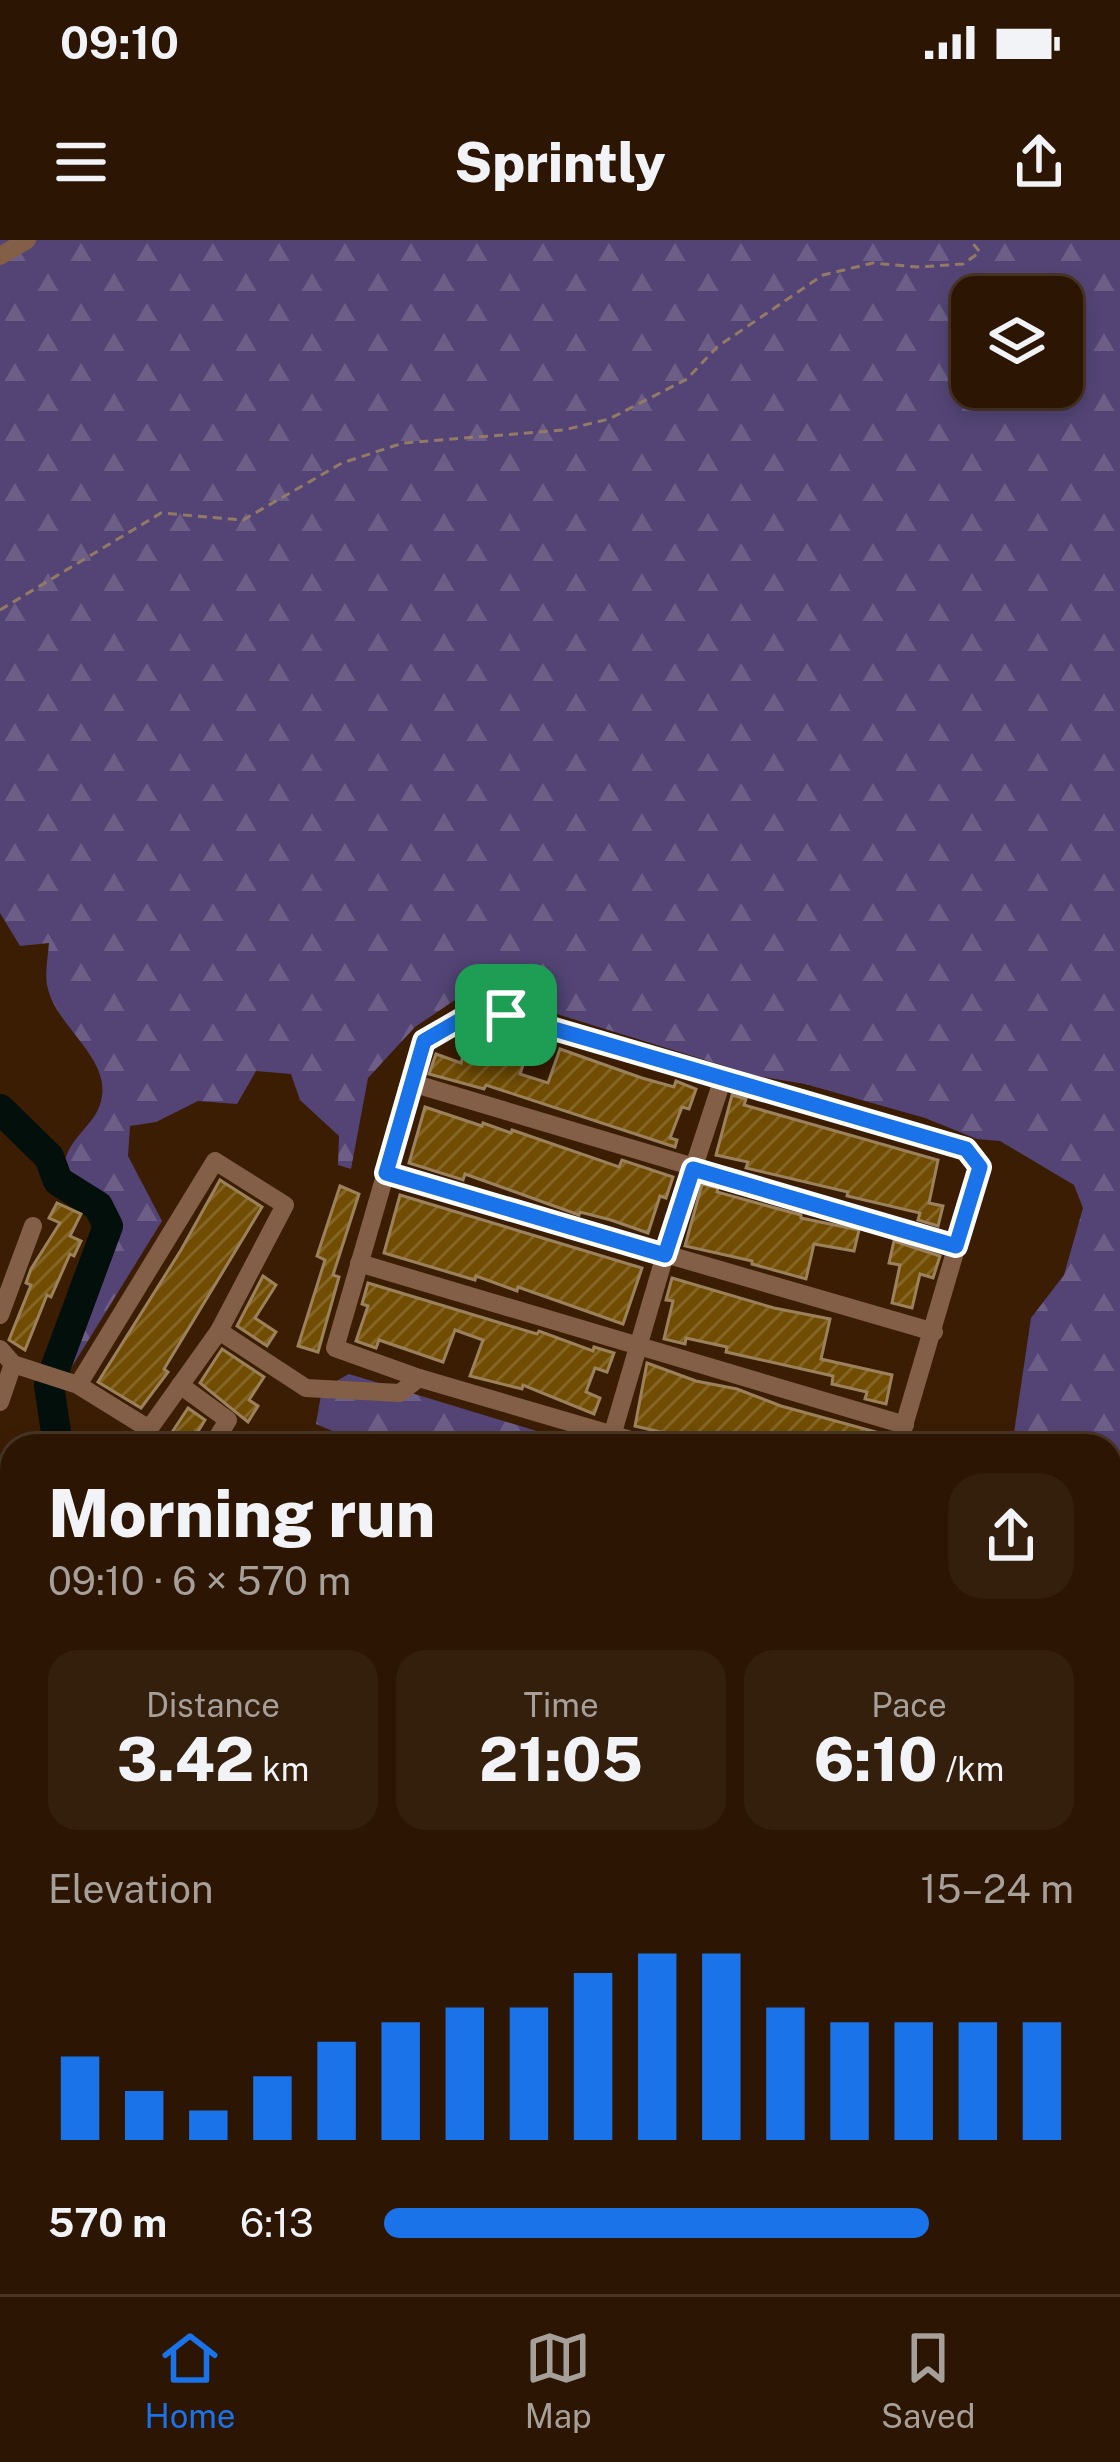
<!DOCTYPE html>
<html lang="en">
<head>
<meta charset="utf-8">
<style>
  :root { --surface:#2c1603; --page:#341f0d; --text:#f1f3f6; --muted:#a69f9a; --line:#483525; --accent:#1a73e8 }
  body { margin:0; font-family:"Public Sans",sans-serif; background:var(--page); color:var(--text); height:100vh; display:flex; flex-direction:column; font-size:45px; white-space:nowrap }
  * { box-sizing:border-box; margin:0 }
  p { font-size:39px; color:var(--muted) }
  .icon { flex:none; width:66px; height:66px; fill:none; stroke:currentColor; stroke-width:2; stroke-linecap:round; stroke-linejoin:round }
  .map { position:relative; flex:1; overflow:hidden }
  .details { position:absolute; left:0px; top:1194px; width:1122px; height:861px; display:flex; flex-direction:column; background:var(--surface); border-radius:36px 36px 0 0; box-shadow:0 6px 18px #0003,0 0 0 3px var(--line) }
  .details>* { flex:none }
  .controls { position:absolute; left:951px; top:36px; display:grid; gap:24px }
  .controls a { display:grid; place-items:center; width:132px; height:132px; border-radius:24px; background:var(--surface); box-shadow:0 6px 18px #0003,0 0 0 3px var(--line); font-size:60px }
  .pin { position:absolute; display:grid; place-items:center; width:102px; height:102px; color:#fff; margin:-51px; border-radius:24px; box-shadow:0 6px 18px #0006 }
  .round { display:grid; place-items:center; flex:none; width:126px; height:126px; border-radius:36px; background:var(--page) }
  .summary { display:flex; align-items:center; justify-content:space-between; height:204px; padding:0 48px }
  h1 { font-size:66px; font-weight:800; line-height:90px }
  .stats { display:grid; grid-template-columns:repeat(3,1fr); gap:18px; height:204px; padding:12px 48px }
  .stats div { display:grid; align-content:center; border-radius:30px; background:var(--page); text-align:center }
  .stats b { font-size:60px; font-weight:800 }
  .stats small { font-size:33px; font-weight:400 }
  .stats p { font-size:33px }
  .chart { height:336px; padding:24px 48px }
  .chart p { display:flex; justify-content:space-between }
  .chart svg { width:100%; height:216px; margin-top:12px; stroke:var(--accent); stroke-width:6 }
  ul { padding:0 48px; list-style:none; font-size:39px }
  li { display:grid; grid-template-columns:192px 144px 1fr; align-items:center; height:90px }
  li i { height:30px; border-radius:15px; background:var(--accent) }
  .status { display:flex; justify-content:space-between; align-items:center; height:84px; padding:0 60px; background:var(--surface); direction:ltr }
  .status svg { height:33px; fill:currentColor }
  header { display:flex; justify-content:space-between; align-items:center; height:156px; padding:0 48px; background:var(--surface); font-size:54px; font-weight:800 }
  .tabs { display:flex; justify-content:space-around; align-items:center; height:168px; border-top:3px solid var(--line); background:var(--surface); font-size:33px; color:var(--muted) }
  .tabs a { display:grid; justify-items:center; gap:6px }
  .tabs .on { color:var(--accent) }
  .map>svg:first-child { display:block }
  .forest { fill:url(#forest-firs); fill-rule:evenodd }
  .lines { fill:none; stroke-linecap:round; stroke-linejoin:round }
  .river { stroke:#020f0b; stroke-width:30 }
  .building { fill:url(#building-hatch); stroke:#9b825d; stroke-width:3 }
  .path { stroke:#937a66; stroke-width:3; stroke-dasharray:9 6; stroke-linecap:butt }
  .minor { stroke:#825f46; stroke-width:18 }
  .route-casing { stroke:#fff; stroke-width:24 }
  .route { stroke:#1a73e8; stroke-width:15 }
</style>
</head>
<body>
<div class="status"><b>09:10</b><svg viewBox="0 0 49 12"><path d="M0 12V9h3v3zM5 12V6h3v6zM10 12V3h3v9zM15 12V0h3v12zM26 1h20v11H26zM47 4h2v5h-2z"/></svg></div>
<header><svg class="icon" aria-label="menu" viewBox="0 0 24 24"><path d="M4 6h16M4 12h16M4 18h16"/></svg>Sprintly<svg class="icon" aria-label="share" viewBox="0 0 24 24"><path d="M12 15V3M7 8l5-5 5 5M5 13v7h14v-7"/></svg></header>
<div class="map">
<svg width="1120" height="2054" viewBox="0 0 1120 2054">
  <defs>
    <pattern id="forest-firs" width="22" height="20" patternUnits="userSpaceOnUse" patternTransform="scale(3)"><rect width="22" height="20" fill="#534475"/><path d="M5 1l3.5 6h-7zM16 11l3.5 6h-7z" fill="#6c5e87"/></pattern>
    <pattern id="building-hatch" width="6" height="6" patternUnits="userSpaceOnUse" patternTransform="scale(3)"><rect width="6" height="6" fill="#714d04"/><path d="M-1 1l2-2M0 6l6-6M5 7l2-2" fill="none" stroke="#866627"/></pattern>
  </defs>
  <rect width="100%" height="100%" fill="#3b1d04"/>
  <g class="forest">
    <path d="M 0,0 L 1120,0 L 1120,1313 L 1110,1309 L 1110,1206 L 1012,1206 L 1031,1078 L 1064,1035 L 1083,968 L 1074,945 L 1000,901 L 977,899 L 925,878 L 805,844 L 757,836 L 505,758 L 461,756 L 415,787 L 368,838 L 351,929 L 338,925 L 339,896 L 300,860 L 291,834 L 256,831 L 237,864 L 198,861 L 156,882 L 130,886 L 128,916 L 162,981 L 70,1130 L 50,1108 L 109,987 L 109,965 L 63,929 C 68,894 98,886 102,856 C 108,817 57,786 48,749 C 44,736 48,717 49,703 L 20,706 L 0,673 ZM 972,57 L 1062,57 L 1062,147 L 972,147 Z"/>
    <polygon points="349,1134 586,1206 368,1206 316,1184 322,1149"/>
    <polygon points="1110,1601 1120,1603 1120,1968 1115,1972 1110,1957"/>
  </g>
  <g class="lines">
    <g class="river">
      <polyline points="0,869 49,917 58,941 98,966 108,986 49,1145 58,1206"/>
      <polyline points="458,2043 463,2054"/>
    </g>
  </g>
  <g class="building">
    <polygon points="477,786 531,802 520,834 548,843 560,809 642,838 674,847 676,841 696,849 689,869 682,867 670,898 677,900 675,907 486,845 484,849 429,834 436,814 461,823 470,790"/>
    <polygon points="732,855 746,859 744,865 938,920 929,963 943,966 938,986 918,980 920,973 847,956 848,952 746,928 748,922 716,915"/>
    <polygon points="425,867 482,886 483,883 511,893 512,890 619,927 622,920 673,937 666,958 660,956 648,993 611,980 580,972 579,975 465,934 463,940 409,923"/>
    <polygon points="220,940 262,967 164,1129 168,1132 141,1168 98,1142 181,1010"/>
    <polygon points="702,944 718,948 717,952 801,975 801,978 859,990 854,1011 814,1004 806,1039 752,1024 752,1021 685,1006"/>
    <polygon points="340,946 359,954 333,1035 339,1037 318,1112 298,1106 325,1020 317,1016"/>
    <polygon points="400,955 642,1028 623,1084 518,1047 517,1051 476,1036 475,1040 384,1013"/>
    <polygon points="57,963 81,974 70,996 81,1001 74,1016 70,1014 51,1057 47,1055 25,1110 9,1100 31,1045 26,1043 31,1029 60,983 49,978"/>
    <polygon points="894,1001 940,1016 933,1038 920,1034 912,1068 892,1063 900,1025 889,1023"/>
    <polygon points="263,1036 276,1045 255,1078 276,1092 267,1106 237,1086"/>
    <polygon points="672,1038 774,1068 830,1079 821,1119 892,1135 886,1164 865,1159 867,1152 832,1144 833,1136 726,1112 727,1107 686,1098 685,1104 664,1099 673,1061 666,1060"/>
    <polygon points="368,1043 537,1094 539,1091 593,1111 594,1107 614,1113 607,1132 595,1128 586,1152 600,1158 594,1174 523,1145 522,1149 470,1136 483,1100 455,1090 443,1122 379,1100 376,1108 356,1101 368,1066 362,1064"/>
    <polygon points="222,1109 264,1137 249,1160 258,1166 248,1182 200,1143"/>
    <polygon points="647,1123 696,1141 737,1149 781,1166 887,1195 885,1206 697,1206 669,1194 635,1186"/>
    <polygon points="188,1168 205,1180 189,1206 163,1206"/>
  </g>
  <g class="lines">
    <polyline class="path" points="0,370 161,273 243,280 342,223 403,203 564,190 609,179 687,139 717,107 823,35 873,23 917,27 963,24 980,12 970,0"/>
    <g class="minor">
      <polyline points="0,16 27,0"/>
      <polyline points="412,843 956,1005"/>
      <polyline points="386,933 934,1092"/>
      <polyline points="359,1023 905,1185"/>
      <polyline points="0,1075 33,986"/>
      <polyline points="219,1091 306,1148 400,1153 419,1138"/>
      <polyline points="0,1109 13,1124 78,1145 149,1189 219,1091 285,965 215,921 78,1145"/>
      <polyline points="180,1145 228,1180 212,1206"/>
      <polyline points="0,1162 13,1124"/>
      <polyline points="609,1206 665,1015 723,838"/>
      <polyline points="651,1206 419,1138 335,1108 424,801 474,772 506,775 966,909 980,927 898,1206"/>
      <polyline points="1110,1340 1120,1342"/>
      <polyline points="1110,1438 1120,1441"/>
      <path d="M 0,1523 C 18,1576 0,1635 12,1687"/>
      <polyline points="1110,1538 1120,1541"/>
      <polyline points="0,1881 12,1853"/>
      <polyline points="219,2043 221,2054"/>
      <polyline points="740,2043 741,2054"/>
      <polyline points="848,2043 855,2054"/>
      <polyline points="1095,2043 1102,2054"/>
      <polyline points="602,2054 621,2043"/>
    </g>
  </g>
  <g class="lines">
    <g class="route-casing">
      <polygon id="route" points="474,772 506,775 966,909 980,927 956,1006 693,929 665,1015 386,933 424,801"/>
    </g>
    <use href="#route" class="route"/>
  </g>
</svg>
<div class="controls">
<a><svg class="icon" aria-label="layers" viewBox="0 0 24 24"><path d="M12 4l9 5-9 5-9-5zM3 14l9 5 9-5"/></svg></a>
</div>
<div class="pin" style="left:506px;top:775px;background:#1e9e55"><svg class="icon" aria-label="arrive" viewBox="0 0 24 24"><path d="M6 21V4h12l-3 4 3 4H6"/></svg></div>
<section class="details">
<div class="summary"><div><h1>Morning run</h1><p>09:10 · 6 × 570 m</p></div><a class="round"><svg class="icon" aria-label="share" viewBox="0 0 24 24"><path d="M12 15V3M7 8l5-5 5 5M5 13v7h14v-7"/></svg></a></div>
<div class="stats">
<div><p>Distance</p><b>3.42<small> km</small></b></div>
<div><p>Time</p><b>21:05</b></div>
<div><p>Pace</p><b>6:10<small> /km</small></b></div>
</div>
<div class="chart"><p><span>Elevation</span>15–24 m</p>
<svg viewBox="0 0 160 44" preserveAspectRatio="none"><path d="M5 44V27M15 44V34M25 44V38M35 44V31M45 44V24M55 44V20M65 44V17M75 44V17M85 44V10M95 44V6M105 44V6M115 44V17M125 44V20M135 44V20M145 44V20M155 44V20"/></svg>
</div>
<ul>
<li><b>570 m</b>6:13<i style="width:79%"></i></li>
</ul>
</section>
</div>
<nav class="tabs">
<a class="on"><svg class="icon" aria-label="home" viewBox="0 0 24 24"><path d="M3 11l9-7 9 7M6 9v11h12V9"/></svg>Home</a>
<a><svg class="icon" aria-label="map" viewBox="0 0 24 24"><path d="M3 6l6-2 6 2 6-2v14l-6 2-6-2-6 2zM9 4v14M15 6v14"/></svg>Map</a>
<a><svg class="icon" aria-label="saved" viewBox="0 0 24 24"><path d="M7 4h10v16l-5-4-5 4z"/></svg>Saved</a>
</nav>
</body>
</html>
